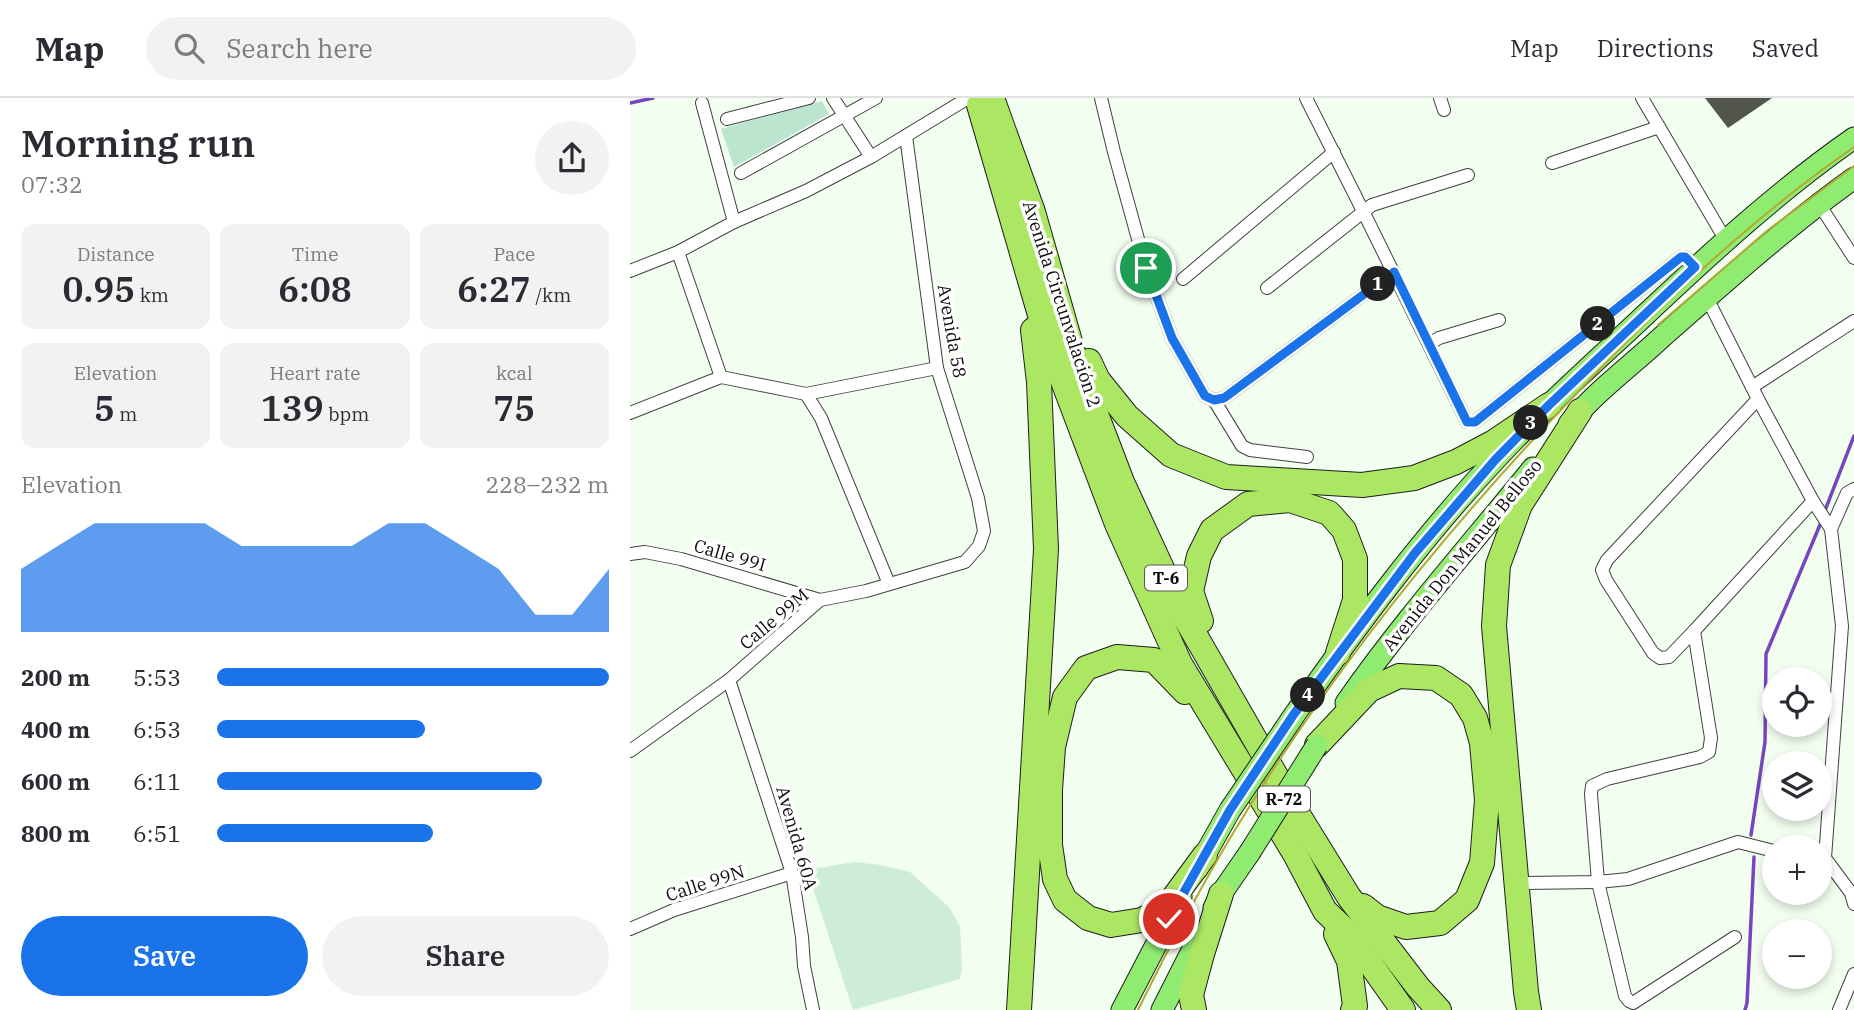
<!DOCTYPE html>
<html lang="en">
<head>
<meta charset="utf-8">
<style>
  :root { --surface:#fff; --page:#f2f2f3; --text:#2b2b33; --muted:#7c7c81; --line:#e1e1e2; --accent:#1a73e8 }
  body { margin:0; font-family:"IBM Plex Serif",serif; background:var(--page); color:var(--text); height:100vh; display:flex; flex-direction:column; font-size:26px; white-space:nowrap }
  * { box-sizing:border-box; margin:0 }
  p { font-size:23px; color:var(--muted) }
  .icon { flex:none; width:38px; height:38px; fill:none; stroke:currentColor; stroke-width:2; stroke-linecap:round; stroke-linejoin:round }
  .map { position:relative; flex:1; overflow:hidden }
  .sheet { display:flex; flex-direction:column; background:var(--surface); width:630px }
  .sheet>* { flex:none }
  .tools { position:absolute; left:1132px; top:569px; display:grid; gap:14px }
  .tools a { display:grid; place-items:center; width:70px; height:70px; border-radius:50%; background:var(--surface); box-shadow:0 4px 10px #0003; font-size:35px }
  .pin { position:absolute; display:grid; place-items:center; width:60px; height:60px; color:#fff; margin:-30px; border:4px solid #fff; border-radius:50%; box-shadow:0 2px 7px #0007 }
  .km { position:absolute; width:35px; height:35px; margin:-18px; border-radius:50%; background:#222; color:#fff; font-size:19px; line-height:35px; text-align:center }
  .round { display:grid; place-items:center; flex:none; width:74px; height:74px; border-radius:37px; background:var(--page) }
  .overview { display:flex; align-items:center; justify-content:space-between; height:119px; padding:0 21px }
  h1 { font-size:38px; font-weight:600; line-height:52px }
  .stats { display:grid; grid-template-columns:repeat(3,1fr); gap:10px; height:119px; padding:7px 21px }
  .stats div { display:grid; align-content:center; border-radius:14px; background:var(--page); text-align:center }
  .stats b { font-size:35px; font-weight:600 }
  .stats small { font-size:19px; font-weight:400 }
  .stats p { font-size:19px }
  .chart { height:196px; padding:14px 21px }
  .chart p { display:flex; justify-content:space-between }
  .chart svg { width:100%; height:126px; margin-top:7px; fill:var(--accent); opacity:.7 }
  .button { display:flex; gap:14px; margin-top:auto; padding:14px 21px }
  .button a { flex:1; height:80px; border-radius:42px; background:var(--accent); color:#fff; font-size:28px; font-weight:600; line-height:80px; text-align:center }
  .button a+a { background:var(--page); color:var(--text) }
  ul { padding:0 21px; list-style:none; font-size:23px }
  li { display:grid; grid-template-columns:112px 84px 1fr; align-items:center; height:52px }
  li i { height:18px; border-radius:9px; background:var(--accent) }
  header { display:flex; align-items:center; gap:42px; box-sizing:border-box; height:98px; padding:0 35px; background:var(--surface); border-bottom:2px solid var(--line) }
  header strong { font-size:33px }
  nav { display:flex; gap:38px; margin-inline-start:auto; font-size:24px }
  .search { width:490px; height:63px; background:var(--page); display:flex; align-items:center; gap:18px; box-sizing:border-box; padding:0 24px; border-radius:38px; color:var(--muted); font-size:26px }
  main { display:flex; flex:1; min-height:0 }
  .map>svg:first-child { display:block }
  .green { fill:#bce5cf }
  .pitch { fill:#cdedd8 }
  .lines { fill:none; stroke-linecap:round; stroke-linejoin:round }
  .stream { stroke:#7646c1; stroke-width:3.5 }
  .building { fill:#51554b }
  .street-casing { stroke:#404040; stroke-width:14 }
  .primary-casing { stroke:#1e1e1e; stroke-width:23 }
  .highway-casing { stroke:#1e1e1e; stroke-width:26 }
  .street { stroke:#fff; stroke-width:12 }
  .primary { stroke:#90ec71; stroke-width:21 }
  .highway { stroke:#ace764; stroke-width:24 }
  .tram { stroke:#b1aa32; stroke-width:2 }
  .primary-bridge-casing { stroke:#1e1e1e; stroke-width:23; stroke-linecap:butt }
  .primary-bridge { stroke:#90ec71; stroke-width:21 }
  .route-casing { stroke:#fff; stroke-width:14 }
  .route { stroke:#1a73e8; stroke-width:9 }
  .labels { text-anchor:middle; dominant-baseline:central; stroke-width:7; stroke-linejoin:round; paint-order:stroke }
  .shield { fill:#fff; stroke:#565656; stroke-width:2 }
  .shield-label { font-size:16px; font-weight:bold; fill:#0d0d0d }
  .street-label { font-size:18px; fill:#0d0d0d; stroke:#fff }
</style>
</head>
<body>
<header>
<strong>Map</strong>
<div class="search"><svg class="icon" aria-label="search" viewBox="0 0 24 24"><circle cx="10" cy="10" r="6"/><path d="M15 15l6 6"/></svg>Search here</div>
<nav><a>Map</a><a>Directions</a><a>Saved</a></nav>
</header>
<main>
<section class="sheet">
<div class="overview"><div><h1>Morning run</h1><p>07:32</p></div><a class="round"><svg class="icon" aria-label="share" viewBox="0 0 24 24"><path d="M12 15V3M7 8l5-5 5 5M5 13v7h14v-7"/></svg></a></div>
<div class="stats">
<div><p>Distance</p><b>0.95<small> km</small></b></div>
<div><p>Time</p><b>6:08</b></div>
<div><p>Pace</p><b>6:27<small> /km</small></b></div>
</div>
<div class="stats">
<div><p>Elevation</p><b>5<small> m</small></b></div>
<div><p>Heart rate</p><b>139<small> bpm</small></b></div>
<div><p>kcal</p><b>75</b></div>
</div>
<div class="chart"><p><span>Elevation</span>228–232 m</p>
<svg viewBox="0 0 160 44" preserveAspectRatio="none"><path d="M0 44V22L10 14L20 6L30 6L40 6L50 6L60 14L70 14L80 14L90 14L100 6L110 6L120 14L130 22L140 38L150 38L160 22V44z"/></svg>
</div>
<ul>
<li><b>200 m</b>5:53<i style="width:100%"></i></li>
<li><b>400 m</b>6:53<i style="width:53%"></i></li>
<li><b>600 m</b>6:11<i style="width:83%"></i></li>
<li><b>800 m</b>6:51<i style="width:55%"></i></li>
</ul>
<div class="button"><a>Save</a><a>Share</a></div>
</section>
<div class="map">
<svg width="1224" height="912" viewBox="0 0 1224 912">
  <rect width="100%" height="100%" fill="#f2feef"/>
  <polygon class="green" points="192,3 199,16 104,69 91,31"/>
  <polygon class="pitch" points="224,764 251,767 280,774 319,809 330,828 332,871 330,881 223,912 177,772"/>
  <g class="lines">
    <g class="stream">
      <polyline points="0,5 23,0"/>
      <polyline points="1194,415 1224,338"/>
      <polyline points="1121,737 1135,644 1136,556 1192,422"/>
      <polyline points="1115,912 1117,905 1124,759"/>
    </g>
  </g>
  <polygon class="building" points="1075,0 1142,0 1098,30"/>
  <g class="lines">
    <g class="street-casing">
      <g id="street">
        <polyline points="203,0 241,59"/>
        <polyline points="471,0 484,54 516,170 542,240 575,298 584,302 594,300 764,174"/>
        <polyline points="676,0 733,113 837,324 845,324 1051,159 1055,159 1065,169"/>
        <polyline points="810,0 814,12"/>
        <polyline points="1012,0 1095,141"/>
        <polyline points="72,5 104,124"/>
        <polyline points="97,21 179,0"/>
        <polyline points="922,65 1029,29"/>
        <polyline points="111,75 246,0"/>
        <polyline points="1189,106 1224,160"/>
        <polyline points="48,154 91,279"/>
        <polyline points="0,173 48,154 104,124 176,93 241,59 338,0"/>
        <polyline points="553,181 704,54"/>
        <polyline points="637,190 742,107 838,77"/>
        <polyline points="1077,200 1128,301 1183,403 1201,431 1212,528 1195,760 1221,795 1224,806"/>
        <polyline points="799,246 809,240 869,222"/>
        <polyline points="1122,289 1224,223"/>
        <polyline points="176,296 191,320 259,486"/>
        <polyline points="1128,301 977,462 972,472 976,482 1023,555 1030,560 1039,559 1064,533 1183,403"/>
        <polyline points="584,302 612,348 620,352 677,359"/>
        <polyline points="0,315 91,279 176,296 307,270"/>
        <polyline points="1201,431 1217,395 1224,391"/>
        <polyline points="0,456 15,454 51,461 190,502"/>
        <polyline points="1064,533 1081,640 1079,654 1070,659 977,681 962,688 961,696 968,784 995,898 999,903 1003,905 1105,839"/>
        <polyline points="99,582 162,775 172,839 174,868 183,912"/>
        <polyline points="0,653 99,582 190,502 236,493 335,464 349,448 354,433 348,400 307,270 276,38"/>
        <polyline points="886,785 968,784 998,781 1108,744 1144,753"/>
        <polyline points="0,831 44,812 162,775"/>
        <polyline points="1209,912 1224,876"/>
      </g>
    </g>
    <g class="primary-casing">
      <g id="primary">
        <path d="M 939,326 C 966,293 1002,267 1033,238 C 1095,184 1157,128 1224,80"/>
        <path d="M 716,605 C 773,523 840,448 903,370"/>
        <path d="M 665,616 C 727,528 791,441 865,362 C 912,311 964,265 1014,218 C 1081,155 1148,93 1224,40"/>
        <polyline points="567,771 600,712"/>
        <polyline points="584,810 591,796 620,754"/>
        <polyline points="492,912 551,799"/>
        <polyline points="532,912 569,839"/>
      </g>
    </g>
    <g class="highway-casing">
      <g id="highway">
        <polyline points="362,0 403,114 445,261 492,384 553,516 669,718 719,799 788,889 809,912"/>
        <polyline points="349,7 417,241 487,426 550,566 665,756 695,813 720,837 773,912"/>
        <polyline points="459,263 468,282 497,318 541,357 596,379 732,387 784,380 826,364 864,344 919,307"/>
        <polyline points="571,523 561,493 569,458 582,432 618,406 660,402 699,415 714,432 725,461 725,502 708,555"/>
        <polyline points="555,594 524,562 487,559 456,570 435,599 423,649 420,692 420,747 425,781 435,802 458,820 481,827 512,822 536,810 575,757"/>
        <polyline points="687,647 739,592 769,578 806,580 831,597 845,620 852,645 857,702 852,765 837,802 810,825 776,829 747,819 733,808"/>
        <polyline points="706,836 719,863 725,908 723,912"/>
        <polyline points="389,912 416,451 409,284 403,232"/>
        <polyline points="564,912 561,897 572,856 591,796"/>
        <polyline points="899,912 896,894 864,528 868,467 890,407 950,313"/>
      </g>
    </g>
    <use href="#street" class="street"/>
    <use href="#primary" class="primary"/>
    <use href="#highway" class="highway"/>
    <g class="tram">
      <polyline points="1028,227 1138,132 1224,68"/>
      <path d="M 508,912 C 538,851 570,790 605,732 C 701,573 820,427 948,294 C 1032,205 1123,119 1224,49"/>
    </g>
    <g class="primary-bridge-casing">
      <g id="primary-bridge">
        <polyline points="600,712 665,616"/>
        <polyline points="620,754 687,647"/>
      </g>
    </g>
    <use href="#primary-bridge" class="primary-bridge"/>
  </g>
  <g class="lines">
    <g class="route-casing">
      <polyline id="route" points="516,170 542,240 575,298 584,302 594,300 764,174 837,324 845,324 1051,159 1055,159 1065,169 919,307 865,362 785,455 664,616 600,712 539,821"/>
    </g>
    <use href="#route" class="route"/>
  </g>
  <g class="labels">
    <g class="shield">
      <rect x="515" y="467.5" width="42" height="25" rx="5"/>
      <rect x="628" y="688.5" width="52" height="25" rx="5"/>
    </g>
    <g class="shield-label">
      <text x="536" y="480">T-6</text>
      <text x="654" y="701">R-72</text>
    </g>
    <g class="street-label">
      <text transform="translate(432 206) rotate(72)">Avenida Circunvalación 2</text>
      <text transform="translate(322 233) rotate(80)">Avenida 58</text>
      <text transform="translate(100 457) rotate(16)">Calle 99I</text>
      <text transform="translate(832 457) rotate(-51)">Avenida Don Manuel Belloso</text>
      <text transform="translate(144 521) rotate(-40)">Calle 99M</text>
      <text transform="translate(167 740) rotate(74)">Avenida 60A</text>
      <text transform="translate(75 785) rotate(-18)">Calle 99N</text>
    </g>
  </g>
</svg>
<div class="tools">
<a><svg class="icon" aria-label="locate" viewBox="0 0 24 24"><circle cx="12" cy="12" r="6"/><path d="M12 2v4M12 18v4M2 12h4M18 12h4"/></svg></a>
<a><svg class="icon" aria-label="layers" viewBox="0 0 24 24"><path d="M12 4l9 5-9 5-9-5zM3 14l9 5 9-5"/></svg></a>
<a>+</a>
<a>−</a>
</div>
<div class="pin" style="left:516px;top:170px;background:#1e9e55"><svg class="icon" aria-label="arrive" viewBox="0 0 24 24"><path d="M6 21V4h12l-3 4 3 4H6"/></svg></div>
<div class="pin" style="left:539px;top:821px;background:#d93025"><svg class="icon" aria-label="check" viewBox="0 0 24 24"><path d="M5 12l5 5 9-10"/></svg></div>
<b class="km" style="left:748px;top:186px">1</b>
<b class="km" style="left:968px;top:226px">2</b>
<b class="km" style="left:901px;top:325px">3</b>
<b class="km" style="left:678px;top:597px">4</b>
</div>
</main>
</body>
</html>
